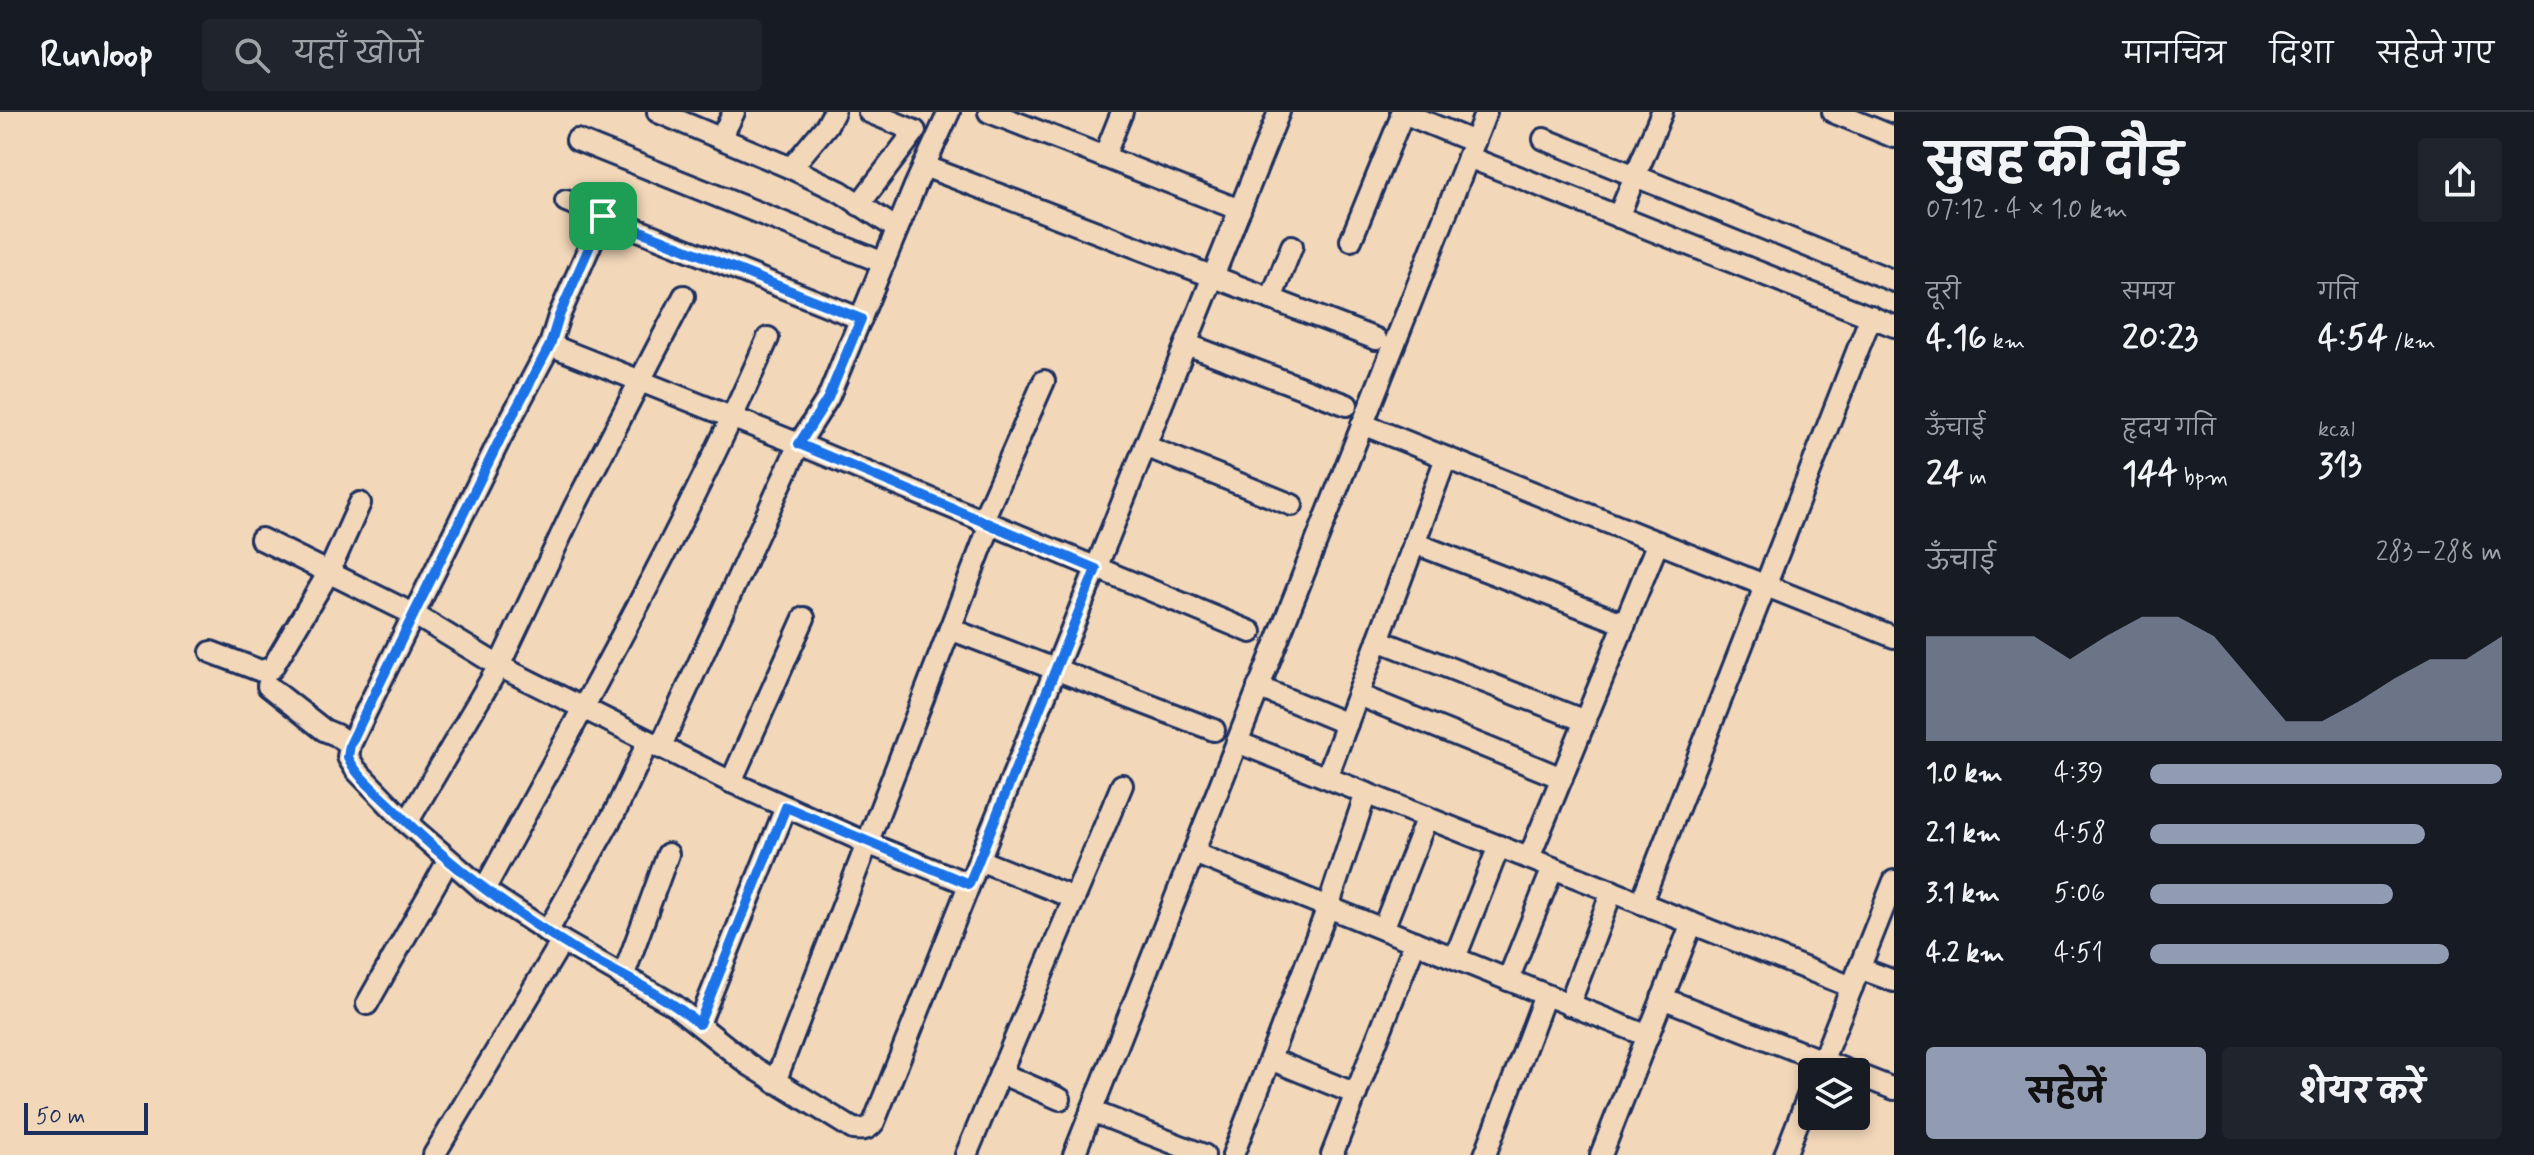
<!DOCTYPE html>
<html lang="hi">
<head>
<meta charset="utf-8">
<style>
  :root { --surface:#171b24; --page:#20242c; --text:#f1f3f6; --muted:#9ea1a6; --line:#363941; --accent:#919bb2 }
  body { margin:0; font-family:Mynerve,"Playpen Sans Deva",sans-serif; background:var(--page); color:var(--text); height:100vh; display:flex; flex-direction:column; font-size:30px; white-space:nowrap }
  * { box-sizing:border-box; margin:0 }
  p { font-size:26px; color:var(--muted) }
  .icon { flex:none; width:44px; height:44px; fill:none; stroke:currentColor; stroke-width:2; stroke-linecap:round; stroke-linejoin:round }
  .map { position:relative; flex:1; overflow:hidden }
  .drawer { display:flex; flex-direction:column; background:var(--surface); width:640px }
  .drawer>* { flex:none }
  .fabs { position:absolute; left:1798px; top:946px; display:grid; gap:16px }
  .fabs a { display:grid; place-items:center; width:72px; height:72px; border-radius:8px; background:var(--surface); box-shadow:0 4px 12px #0003; font-size:40px }
  .scale { position:absolute; left:24px; bottom:20px; width:124px; box-sizing:border-box; padding-left:8px; border:4px solid #1b2f5e; border-top:0; font-size:22px; line-height:28px; white-space:nowrap; color:#1b2f5e; -webkit-text-stroke:6px #f2d7b9; paint-order:stroke }
  .pin { position:absolute; display:grid; place-items:center; width:68px; height:68px; color:#fff; margin:-34px; border-radius:16px; box-shadow:0 4px 12px #0006 }
  .round { display:grid; place-items:center; flex:none; width:84px; height:84px; border-radius:8px; background:var(--page) }
  .head { display:flex; align-items:center; justify-content:space-between; height:136px; padding:0 32px }
  h1 { font-size:44px; font-weight:700; line-height:60px }
  .metrics { display:grid; grid-template-columns:repeat(3,1fr); gap:12px; height:136px; padding:8px 32px }
  .metrics div { display:grid; align-content:center }
  .metrics b { font-size:34px; font-weight:700 }
  .metrics small { font-size:22px; font-weight:400 }
  .metrics p { font-size:22px }
  .chart { height:224px; padding:16px 32px }
  .chart p { display:flex; justify-content:space-between }
  .chart svg { width:100%; height:144px; margin-top:8px; fill:var(--accent); opacity:.7 }
  .button { display:flex; gap:16px; margin-top:auto; padding:16px 32px }
  .button a { flex:1; height:92px; border-radius:8px; background:var(--accent); color:#111; font-size:32px; font-weight:700; line-height:92px; text-align:center }
  .button a+a { background:var(--page); color:var(--text) }
  ul { padding:0 32px; list-style:none; font-size:26px }
  li { display:grid; grid-template-columns:128px 96px 1fr; align-items:center; height:60px }
  li i { height:20px; border-radius:10px; background:var(--accent) }
  header { display:flex; align-items:center; gap:48px; box-sizing:border-box; height:112px; padding:0 40px; background:var(--surface); border-bottom:2px solid var(--line) }
  header strong { font-size:38px }
  nav { display:flex; gap:44px; margin-inline-start:auto; font-size:28px }
  .search { width:560px; height:72px; background:var(--page); display:flex; align-items:center; gap:20px; box-sizing:border-box; padding:0 28px; border-radius:8px; color:var(--muted); font-size:30px }
  main { display:flex; flex:1; min-height:0 }
  .map>svg:first-child { display:block }
  .lines { fill:none; stroke-linecap:round; stroke-linejoin:round }
  .minor-casing { stroke:#1b2f5e; stroke-width:26 }
  .minor { stroke:#f2d7b9; stroke-width:20 }
  .route-casing { stroke:#fff; stroke-width:16 }
  .route { stroke:#1a73e8; stroke-width:10 }
</style>
</head>
<body>
<header>
<strong>Runloop</strong>
<div class="search"><svg class="icon" aria-label="search" viewBox="0 0 24 24"><circle cx="10" cy="10" r="6"/><path d="M15 15l6 6"/></svg>यहाँ खोजें</div>
<nav><a>मानचित्र</a><a>दिशा</a><a>सहेजे गए</a></nav>
</header>
<main>
<div class="map">
<svg width="1894" height="1043" viewBox="0 0 1894 1043">
  <rect width="100%" height="100%" fill="#f2d7b9"/>
  <filter id="ink" filterUnits="userSpaceOnUse"><feTurbulence type="fractalNoise" baseFrequency=".0125" numOctaves="2"/><feDisplacementMap in="SourceGraphic" scale="16" xChannelSelector="R" yChannelSelector="G"/><feConvolveMatrix kernelMatrix="1 2 1 2 8 2 1 2 1" color-interpolation-filters="sRGB"/></filter>
  <g filter="url(#ink)">
    <g class="lines">
      <g class="minor-casing">
        <g id="minor">
          <polyline points="658,0 791,56 841,80 897,117"/>
          <polyline points="989,0 1240,98"/>
          <polyline points="1401,0 1474,30"/>
          <polyline points="1833,0 1894,25"/>
          <polyline points="721,26 734,0"/>
          <polyline points="1544,27 1894,169"/>
          <polyline points="577,28 884,151"/>
          <polyline points="1104,45 1122,0"/>
          <polyline points="1468,45 1894,214"/>
          <polyline points="924,54 1376,227"/>
          <polyline points="791,56 827,13 834,0"/>
          <polyline points="566,89 861,207"/>
          <polyline points="859,93 915,19 869,0"/>
          <path d="M 603,104 L 559,204 L 550,233 L 500,327 L 375,581 L 350,633 L 348,645 L 356,658 L 407,711 L 484,778 L 562,829 L 674,893 L 748,952 L 853,1017 C 863,1018 868,1018 874,1010 L 1279,0"/>
          <polyline points="1618,105 1662,0"/>
          <polyline points="1351,128 1403,1"/>
          <polyline points="1271,187 1292,134"/>
          <polyline points="1186,232 1347,293"/>
          <polyline points="550,233 799,332 1251,520"/>
          <polyline points="1362,312 1894,525"/>
          <polyline points="1145,334 1292,393"/>
          <polyline points="982,410 1044,269"/>
          <polyline points="261,427 415,503 499,554 731,670 867,731 969,772"/>
          <polyline points="1414,431 1625,512"/>
          <polyline points="950,517 1214,618"/>
          <polyline points="1378,528 1585,609"/>
          <polyline points="211,540 261,559 272,556 329,460 360,391"/>
          <polyline points="268,574 324,618 336,623 350,633"/>
          <polyline points="1258,575 1347,612"/>
          <polyline points="1358,583 1562,666"/>
          <polyline points="1237,630 1852,875"/>
          <polyline points="660,636 799,332 828,286 915,74 949,0"/>
          <polyline points="1327,665 1446,346"/>
          <polyline points="731,670 804,506"/>
          <polyline points="407,711 499,554 574,396 684,184"/>
          <polyline points="1194,741 1648,924"/>
          <polyline points="1529,746 1658,430"/>
          <polyline points="979,748 1074,786"/>
          <path d="M 484,778 C 583,596 685,415 768,226"/>
          <polyline points="1641,791 1871,204"/>
          <polyline points="1383,817 1427,705"/>
          <polyline points="547,820 616,698 648,630"/>
          <polyline points="1455,846 1499,734"/>
          <polyline points="1859,856 1894,869"/>
          <polyline points="623,865 668,742"/>
          <polyline points="1508,868 1553,756"/>
          <polyline points="1662,886 1851,960"/>
          <polyline points="367,892 448,749"/>
          <polyline points="1569,893 1612,779"/>
          <polyline points="699,912 786,695"/>
          <polyline points="1270,947 1356,982"/>
          <polyline points="1818,960 1894,769"/>
          <polyline points="1000,961 1060,987"/>
          <polyline points="1856,962 1894,977"/>
          <polyline points="775,970 990,413"/>
          <polyline points="1091,999 1204,1043"/>
          <polyline points="434,1043 562,829"/>
          <polyline points="966,1043 1122,673"/>
          <polyline points="1074,1043 1486,0"/>
          <polyline points="1233,1043 1328,795 1366,681"/>
          <polyline points="1332,1043 1415,830"/>
          <polyline points="1485,1043 1545,883"/>
          <polyline points="1601,1043 1692,811"/>
          <polyline points="1785,1043 1812,974"/>
        </g>
      </g>
      <use href="#minor" class="minor"/>
    </g>
  </g>
  <g class="lines" filter="url(#ink)">
    <g class="route-casing">
      <path id="route" d="M 603,104 L 861,207 L 828,286 L 799,332 L 1096,457 L 969,772 L 786,695 L 699,912 C 664,882 619,863 579,840 C 511,799 447,753 392,695 C 377,680 356,664 348,645 L 350,633 L 375,581 L 500,327 L 550,233 L 559,204 Z"/>
    </g>
    <use href="#route" class="route"/>
  </g>
</svg>
<div class="fabs">
<a><svg class="icon" aria-label="layers" viewBox="0 0 24 24"><path d="M12 4l9 5-9 5-9-5zM3 14l9 5 9-5"/></svg></a>
</div>
<div class="scale">50 m</div>
<div class="pin" style="left:603px;top:104px;background:#1e9e55"><svg class="icon" aria-label="arrive" viewBox="0 0 24 24"><path d="M6 21V4h12l-3 4 3 4H6"/></svg></div>
</div>
<section class="drawer">
<div class="head"><div><h1>सुबह की दौड़</h1><p>07:12 · 4 × 1.0 km</p></div><a class="round"><svg class="icon" aria-label="share" viewBox="0 0 24 24"><path d="M12 15V3M7 8l5-5 5 5M5 13v7h14v-7"/></svg></a></div>
<div class="metrics">
<div><p>दूरी</p><b>4.16<small> km</small></b></div>
<div><p>समय</p><b>20:23</b></div>
<div><p>गति</p><b>4:54<small> /km</small></b></div>
</div>
<div class="metrics">
<div><p>ऊँचाई</p><b>24<small> m</small></b></div>
<div><p>हृदय गति</p><b>144<small> bpm</small></b></div>
<div><p>kcal</p><b>313</b></div>
</div>
<div class="chart"><p><span>ऊँचाई</span>283–288 m</p>
<svg viewBox="0 0 160 44" preserveAspectRatio="none"><path d="M0 44V12L10 12L20 12L30 12L40 19L50 12L60 6L70 6L80 12L90 25L100 38L110 38L120 32L130 25L140 19L150 19L160 12V44z"/></svg>
</div>
<ul>
<li><b>1.0 km</b>4:39<i style="width:100%"></i></li>
<li><b>2.1 km</b>4:58<i style="width:78%"></i></li>
<li><b>3.1 km</b>5:06<i style="width:69%"></i></li>
<li><b>4.2 km</b>4:51<i style="width:85%"></i></li>
</ul>
<div class="button"><a>सहेजें</a><a>शेयर करें</a></div>
</section>
</main>
</body>
</html>
